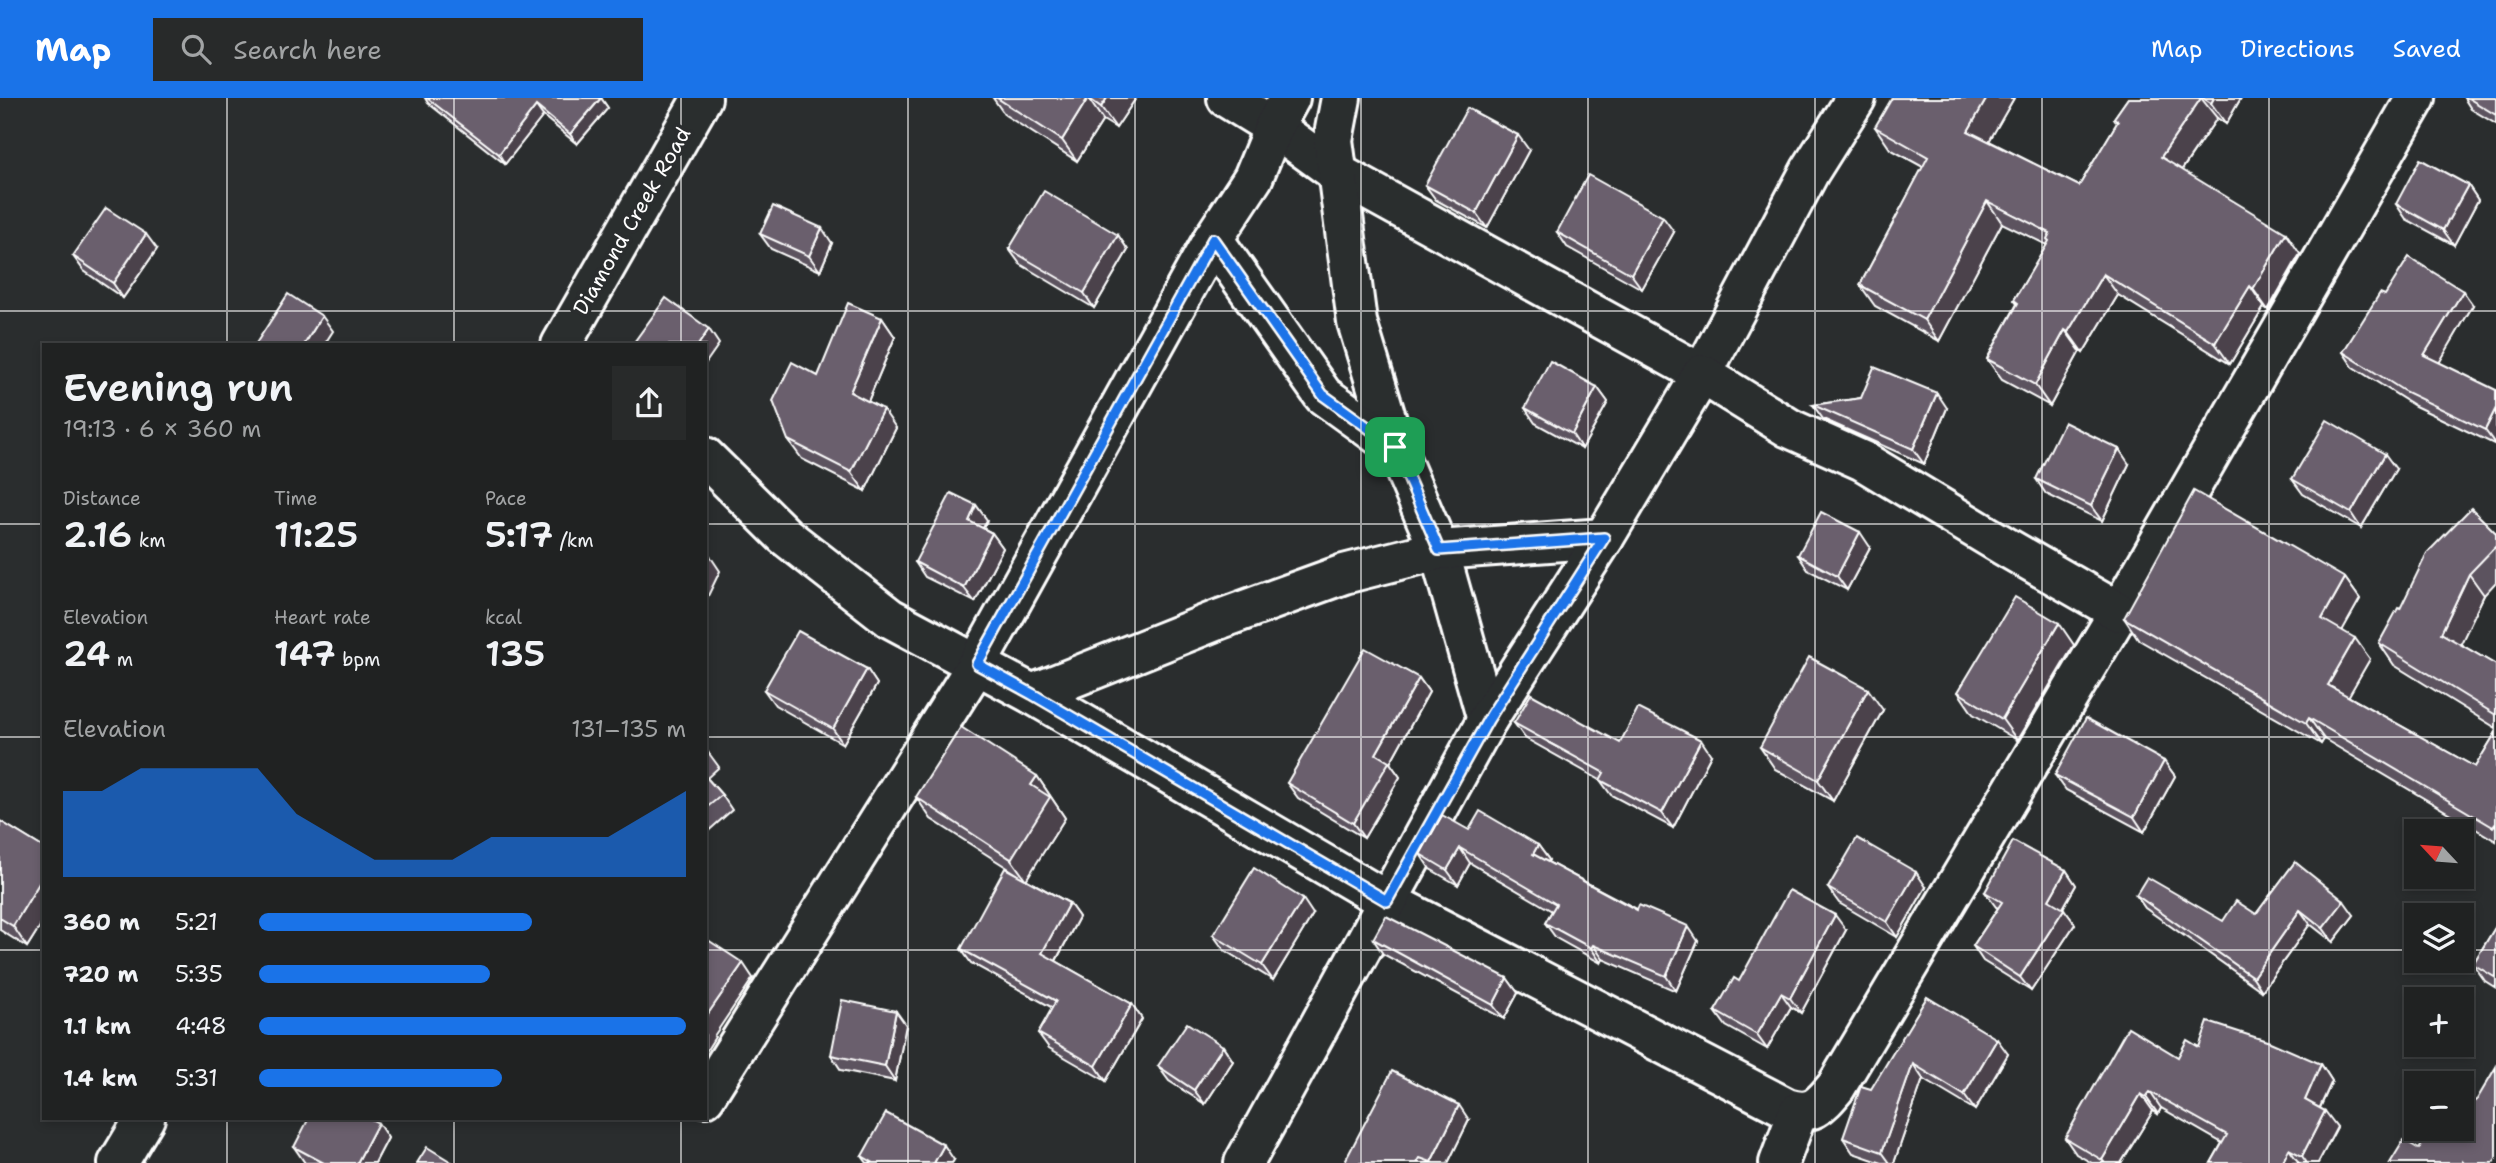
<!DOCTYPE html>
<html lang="en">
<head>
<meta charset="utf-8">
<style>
  :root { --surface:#202222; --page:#282a2a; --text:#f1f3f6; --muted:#a2a4a5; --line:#3d3f40; --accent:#1a73e8 }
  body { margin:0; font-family:"Shantell Sans",sans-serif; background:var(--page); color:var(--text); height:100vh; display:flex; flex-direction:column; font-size:26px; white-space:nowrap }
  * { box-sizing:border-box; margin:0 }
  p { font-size:23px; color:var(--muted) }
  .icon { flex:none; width:38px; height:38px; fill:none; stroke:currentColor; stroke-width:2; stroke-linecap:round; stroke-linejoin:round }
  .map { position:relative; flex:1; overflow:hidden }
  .side { position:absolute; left:42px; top:245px; width:665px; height:777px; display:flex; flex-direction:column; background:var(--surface); border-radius:0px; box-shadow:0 4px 10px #0003,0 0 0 2px var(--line) }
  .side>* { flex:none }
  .needle { width:46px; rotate:296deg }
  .tools { position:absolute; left:2404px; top:721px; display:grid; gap:14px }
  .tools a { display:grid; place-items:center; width:70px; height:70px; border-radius:0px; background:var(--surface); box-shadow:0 4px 10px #0003,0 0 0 2px var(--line); font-size:35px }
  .pin { position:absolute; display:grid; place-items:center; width:60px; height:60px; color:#fff; margin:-30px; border-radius:14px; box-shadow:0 4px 10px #0006 }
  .round { display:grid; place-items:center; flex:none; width:74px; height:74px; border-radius:0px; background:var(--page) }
  .overview { display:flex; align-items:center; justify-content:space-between; height:119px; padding:0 21px }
  h1 { font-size:38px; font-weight:600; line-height:52px }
  .figures { display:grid; grid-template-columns:repeat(3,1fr); gap:10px; height:119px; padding:7px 21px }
  .figures div { display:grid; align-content:center }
  .figures b { font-size:35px; font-weight:600 }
  .figures small { font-size:19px; font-weight:400 }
  .figures p { font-size:19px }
  .chart { height:196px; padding:14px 21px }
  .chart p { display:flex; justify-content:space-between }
  .chart svg { width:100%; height:126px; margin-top:7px; fill:var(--accent); opacity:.7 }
  ul { padding:0 21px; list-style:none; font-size:23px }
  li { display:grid; grid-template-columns:112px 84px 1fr; align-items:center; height:52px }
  li i { height:18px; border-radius:9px; background:var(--accent) }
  header { display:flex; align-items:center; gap:42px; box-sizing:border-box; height:98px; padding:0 35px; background:var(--accent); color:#fff }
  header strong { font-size:33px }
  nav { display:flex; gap:38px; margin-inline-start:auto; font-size:24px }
  .search { width:490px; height:63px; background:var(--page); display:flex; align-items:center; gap:18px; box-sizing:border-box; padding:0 24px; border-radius:0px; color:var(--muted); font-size:26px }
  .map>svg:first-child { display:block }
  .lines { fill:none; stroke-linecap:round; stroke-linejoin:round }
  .minor-casing { stroke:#fff; stroke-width:44 }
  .minor { stroke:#2a2d2e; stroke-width:38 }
  .wall { fill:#5c525e; stroke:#fff; stroke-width:2 }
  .shaded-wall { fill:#4b424c; stroke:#fff; stroke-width:2 }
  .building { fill:#6b5f6d; stroke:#fff; stroke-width:2 }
  .route-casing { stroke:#fff; stroke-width:14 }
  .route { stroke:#1a73e8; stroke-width:9 }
  .grid { fill:none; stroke:#fff; stroke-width:2; stroke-opacity:0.55 }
  .labels { text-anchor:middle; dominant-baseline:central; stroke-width:7; stroke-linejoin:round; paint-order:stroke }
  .street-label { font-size:21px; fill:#fff; stroke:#2a2d2e }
</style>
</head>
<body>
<header>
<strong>Map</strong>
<div class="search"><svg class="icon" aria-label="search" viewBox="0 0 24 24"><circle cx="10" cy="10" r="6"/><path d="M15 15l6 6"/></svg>Search here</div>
<nav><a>Map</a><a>Directions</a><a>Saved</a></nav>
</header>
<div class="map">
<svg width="2496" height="1065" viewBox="0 0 2496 1065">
  <rect width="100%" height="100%" fill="#2a2d2e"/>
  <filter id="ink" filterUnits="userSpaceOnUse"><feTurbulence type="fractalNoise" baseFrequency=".0143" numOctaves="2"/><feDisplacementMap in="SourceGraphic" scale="14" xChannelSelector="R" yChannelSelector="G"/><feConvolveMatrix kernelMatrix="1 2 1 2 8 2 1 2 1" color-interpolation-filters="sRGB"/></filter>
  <g filter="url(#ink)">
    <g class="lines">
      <g class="minor-casing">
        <g id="minor">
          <polyline points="1227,0 1274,29 1337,75 1702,276 1810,73 1856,0"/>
          <polyline points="1341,0 1333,42 1357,224 1395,349 1439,452 1487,622"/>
          <polyline points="1213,141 1323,297 1395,349"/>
          <polyline points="561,247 702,0"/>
          <path d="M 705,359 L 785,438 L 890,520 L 1032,596 L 1387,803 L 1787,1010 C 1812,1018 1820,1008 1836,989 L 2119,514 L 2416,0"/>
          <polyline points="1032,596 1220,521 1344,476 1439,452 1604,440"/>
          <polyline points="705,999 977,566 1213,141 1253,80 1274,29 1290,0"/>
          <polyline points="118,1065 145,1020"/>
          <polyline points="1244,1065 1487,622 1604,440 1702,276 1789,330 1863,363 2004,448 2119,514"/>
          <polyline points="1779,1065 1798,1014"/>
        </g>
      </g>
      <use href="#minor" class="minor"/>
    </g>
    <g class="wall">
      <polygon points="425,0 601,0 608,10 577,46 543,18 505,66 428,5"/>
      <polygon points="993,0 1136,0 1116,30 1103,22 1077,63 1005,17"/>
      <polygon points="2014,0 1989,43 2079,88 2117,25 2114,20 2128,0 2241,0 2226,26 2217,20 2182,72 2300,156 2268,212 2264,209 2230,266 2118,197 2083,255 2080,253 2050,308 2002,282 1987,261 2017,206 2014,202 2047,147 2002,125 1939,243 1875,208 1860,187 1923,69 1890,51 1875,29"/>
      <polygon points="2464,0 2496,0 2496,26 2471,11"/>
      <polygon points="1529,52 1487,130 1436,102 1425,87"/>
      <polygon points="2468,87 2478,102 2454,147 2406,121 2396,106"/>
      <polygon points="1557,134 1674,134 1642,191 1567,149"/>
      <polygon points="760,136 832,145 820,173 771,151"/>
      <polygon points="1118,137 1128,152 1094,210 1020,166 1009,151"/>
      <polygon points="157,151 123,200 84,173 73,158"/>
      <polygon points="2385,197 2473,207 2439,264 2496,347 2415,308 2353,269 2343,254"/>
      <polygon points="882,220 895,239 868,303 896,330 865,393 802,361 788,342 818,278"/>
      <polygon points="1597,289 1608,304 1582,351 1535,325 1525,310"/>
      <polygon points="1861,300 1947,310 1924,366 1823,321 1813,307"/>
      <polygon points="2129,366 2102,423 2046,396 2036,381"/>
      <polygon points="2396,371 2361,430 2303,396 2292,381"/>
      <polygon points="976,407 987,422 983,430 992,435 1003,450 975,504 925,479 915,464"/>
      <polygon points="2496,435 2496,484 2484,497 2460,546 2496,567 2496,630 2394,567 2379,545 2400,511"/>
      <polygon points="1870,449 1847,492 1808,472 1798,457"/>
      <polygon points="2345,480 2360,501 2342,532 2370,561 2348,598 2475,669 2496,634 2496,743 2324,641 2321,646 2139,542 2124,520"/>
      <polygon points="2074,547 2017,642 1973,616 1958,594"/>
      <polygon points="867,571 877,586 843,646 775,607 764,592"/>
      <polygon points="1419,580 1429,594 1390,665 1400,679 1364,740 1298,700 1287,685"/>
      <polygon points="1883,612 1833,703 1775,671 1760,649"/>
      <polygon points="1514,625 1620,645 1711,657 1673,730 1611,697 1600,682 1525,640"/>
      <polygon points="705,650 719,669 707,680 722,697 732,712 705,736"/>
      <polygon points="2164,663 2175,678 2144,734 2066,692 2055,677"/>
      <polygon points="1037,678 1065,720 1026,781 1069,805 1079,819 1056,863 1132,906 1142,921 1106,983 1049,950 1038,935 1053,910 971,865 961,851 1017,776 931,721 916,699"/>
      <polygon points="0,723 44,750 44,822 27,849 0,832"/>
      <polygon points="1469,732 1538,747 1549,762 1547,764 1698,843 1676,893 1603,861 1601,865 1556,840 1545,825 1552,813 1470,765 1458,787 1430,771 1420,756"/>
      <polygon points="2295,764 2354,817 2333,844 2310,826 2262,893 2145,810 2136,797 2223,823 2256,816"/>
      <polygon points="2066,772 2076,787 2063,810 2075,826 2031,893 1983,863 1973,848 1998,810 1996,809 1985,794"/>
      <polygon points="1926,789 1897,839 1839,805 1828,790"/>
      <polygon points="1313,816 1273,882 1224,852 1213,837"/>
      <polygon points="2496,828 2496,890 2485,883 2473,866"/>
      <polygon points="1846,832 1801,915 1791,909 1767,951 1726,928 1715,913 1739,883"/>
      <polygon points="1373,841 1507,880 1518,895 1504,921 1383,856"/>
      <polygon points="1927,899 2008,956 1975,1012 1923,981 1894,1065 1882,1065 1853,1055 1843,1040"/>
      <polygon points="906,927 895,983 841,972 831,957"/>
      <polygon points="1223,948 1233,963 1205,1006 1169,983 1158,968"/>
      <polygon points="2199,949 2321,966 2332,983 2320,1010 2337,1029 2318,1065 2211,1065 2222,1045 2161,1010 2158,1016 2153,1013 2121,1065 2092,1065 2076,1056 2065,1040 2178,959"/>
      <polygon points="1469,1022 1448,1065 1344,1065"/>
      <polygon points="378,1025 388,1040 375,1065 305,1065 294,1049"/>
      <polygon points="862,1058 954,1062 952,1065 867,1065"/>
    </g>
    <g class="shaded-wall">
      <polygon points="601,0 608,10 577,46 570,36"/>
      <polygon points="1088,0 1103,22 1077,63 1062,42"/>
      <polygon points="1107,0 1136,0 1116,30 1101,9"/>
      <polygon points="1987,0 2014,0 1983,54 1968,33"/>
      <polygon points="2201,0 2217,20 2176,80 2161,59"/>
      <polygon points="2214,0 2241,0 2226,26 2211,5"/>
      <polygon points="536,8 543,18 505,66 499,56"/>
      <polygon points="1518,37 1529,52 1487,130 1476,115"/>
      <polygon points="2468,87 2478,102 2454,147 2443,132"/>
      <polygon points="1987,103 2002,125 1939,243 1924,222"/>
      <polygon points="1663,119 1674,134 1642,191 1631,176"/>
      <polygon points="822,130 832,145 820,173 809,158"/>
      <polygon points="2286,135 2300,156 2268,212 2253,191"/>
      <polygon points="146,136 157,151 123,200 113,185"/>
      <polygon points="1118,137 1128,152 1094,210 1084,195"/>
      <polygon points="2103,176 2118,197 2083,255 2068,234"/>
      <polygon points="2250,188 2264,209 2230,266 2215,245"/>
      <polygon points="2463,193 2473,207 2435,272 2424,257"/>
      <polygon points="322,218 333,233 324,247 304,247"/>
      <polygon points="882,220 895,239 864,313 850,294"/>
      <polygon points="709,231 719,246 705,266 705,247 698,247"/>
      <polygon points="2065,232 2080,253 2050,308 2035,287"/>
      <polygon points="1597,289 1608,304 1582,351 1572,336"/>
      <polygon points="1937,295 1947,310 1924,366 1913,351"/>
      <polygon points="2496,310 2496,347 2485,332"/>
      <polygon points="883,311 896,330 865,393 851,374"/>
      <polygon points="2119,351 2129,366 2102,423 2091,408"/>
      <polygon points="2385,356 2396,371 2361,430 2351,415"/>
      <polygon points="976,407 987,422 979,438 969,423"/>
      <polygon points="1860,434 1870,449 1847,492 1837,478"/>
      <polygon points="992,435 1003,450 975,504 964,490"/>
      <polygon points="710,458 720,473 705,504 705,467"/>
      <polygon points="2469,476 2484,497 2456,556 2441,535"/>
      <polygon points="2345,480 2360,501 2337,542 2322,521"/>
      <polygon points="2059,525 2074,547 2017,642 2002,621"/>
      <polygon points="2355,540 2370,561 2343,608 2328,587"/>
      <polygon points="867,571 877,586 843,646 833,631"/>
      <polygon points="1419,580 1429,594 1390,665 1400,679 1364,740 1353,725 1376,656"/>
      <polygon points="1868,591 1883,612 1833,703 1818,682"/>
      <polygon points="2309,620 2324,641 2321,646 2306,625"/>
      <polygon points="1701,642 1711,657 1673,730 1662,715"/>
      <polygon points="2164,663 2175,678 2144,734 2134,719"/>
      <polygon points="1037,678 1065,720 1026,782 1011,761 1031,687"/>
      <polygon points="1538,747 1549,762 1543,771 1533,756"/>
      <polygon points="1460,750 1470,765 1458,787 1447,772"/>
      <polygon points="2066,772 2076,787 2059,817 2049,802"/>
      <polygon points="1916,774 1926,789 1897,839 1887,824"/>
      <polygon points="44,777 44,822 27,849 13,828"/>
      <polygon points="1303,801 1313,816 1273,882 1262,867"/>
      <polygon points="2344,803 2354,817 2333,844 2323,830"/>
      <polygon points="1069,805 1079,819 1052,870 1042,855"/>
      <polygon points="2064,811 2075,826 2031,893 2020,879"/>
      <polygon points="2300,812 2310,826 2262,893 2253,879"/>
      <polygon points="1835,817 1846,832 1801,915 1790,900"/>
      <polygon points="1688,828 1698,843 1676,893 1666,878"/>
      <polygon points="1593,847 1603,861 1601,865 1591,850"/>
      <polygon points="743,865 753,880 714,938 715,939 705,955 705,920"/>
      <polygon points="1507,880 1518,895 1504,921 1493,907"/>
      <polygon points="1781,895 1791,909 1767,951 1757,937"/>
      <polygon points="1132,906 1142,921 1106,983 1096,968"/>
      <polygon points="896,913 906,927 895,983 885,968"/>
      <polygon points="1997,941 2008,956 1975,1012 1964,997"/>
      <polygon points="1223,948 1233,963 1205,1006 1194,992"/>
      <polygon points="1913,966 1923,981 1894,1065 1890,1065 1882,1054"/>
      <polygon points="2321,966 2332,983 2316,1018 2305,1002"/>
      <polygon points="2150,994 2161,1010 2158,1016 2146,999"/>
      <polygon points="2141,996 2153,1013 2121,1065 2105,1065 2102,1062"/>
      <polygon points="1459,1007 1469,1022 1448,1065 1431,1065 1431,1064"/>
      <polygon points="2325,1013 2337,1029 2318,1065 2307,1065 2302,1058"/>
      <polygon points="378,1025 388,1040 375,1065 357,1065"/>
      <polygon points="944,1047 954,1062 952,1065 934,1065"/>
      <polygon points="2289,1051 2299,1065 2282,1065"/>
    </g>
    <g class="building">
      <polygon points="427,0 601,0 570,36 536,8 499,56"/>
      <polygon points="997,0 1107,0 1101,9 1088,0 1062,42"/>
      <polygon points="1892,0 1987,0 1968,33 2079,88 2118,23 2114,20 2128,0 2201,0 2161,59 2286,135 2253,191 2250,188 2215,245 2103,176 2068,234 2065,232 2035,287 1987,261 2018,205 2014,202 2049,143 2047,141 2050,135 1987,103 1924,222 1860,187 1928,59 1875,29"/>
      <polygon points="2203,0 2214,0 2211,5"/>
      <polygon points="2468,0 2496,0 2496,17"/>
      <polygon points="1467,10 1518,37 1476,115 1425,87"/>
      <polygon points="2420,61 2468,87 2443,132 2396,106"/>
      <polygon points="1588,77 1663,119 1631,176 1557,134"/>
      <polygon points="1044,93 1118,137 1084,195 1009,151"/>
      <polygon points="773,108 822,130 809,158 760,136"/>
      <polygon points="106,110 146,136 113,185 73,158"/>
      <polygon points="2409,159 2463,193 2424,257 2496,292 2496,310 2485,332 2404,293 2343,254 2380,195 2385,197"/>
      <polygon points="288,196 322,218 304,247 255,247"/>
      <polygon points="666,200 709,231 698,247 632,247"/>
      <polygon points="848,205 882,220 850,294 883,311 851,374 788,342 773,303 792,264 818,278"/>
      <polygon points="1550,263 1597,289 1572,336 1525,310"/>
      <polygon points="1874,269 1937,295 1913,351 1813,307 1861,300"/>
      <polygon points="2327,322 2385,356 2351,415 2292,381"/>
      <polygon points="2064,324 2119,351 2091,408 2036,381"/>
      <polygon points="2194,393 2345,480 2322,521 2355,540 2328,587 2475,669 2496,634 2496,725 2493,729 2309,620 2306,625 2124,520"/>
      <polygon points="951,395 976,407 969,423 992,435 964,490 915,464"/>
      <polygon points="2471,410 2496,435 2496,448 2469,476 2441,535 2496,567 2496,617 2379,545 2398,510 2400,511 2427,455"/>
      <polygon points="1821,414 1860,434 1837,478 1798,457"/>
      <polygon points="705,456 710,458 705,467"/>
      <polygon points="2015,499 2059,525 2002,621 1958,594"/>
      <polygon points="798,533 867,571 833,631 764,592"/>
      <polygon points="1365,550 1419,580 1376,656 1389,664 1353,725 1287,685"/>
      <polygon points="1809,559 1868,591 1818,682 1760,649"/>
      <polygon points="1531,596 1620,645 1638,610 1701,642 1662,715 1600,682 1604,675 1514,625"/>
      <polygon points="2086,620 2164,663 2134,719 2055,677"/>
      <polygon points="961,629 1037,678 1031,687 1050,699 1011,761 916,699"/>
      <polygon points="705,678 722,697 705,711"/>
      <polygon points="1480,713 1538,747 1533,756 1637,812 1639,807 1688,828 1666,878 1593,847 1591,850 1545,825 1556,806 1460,750 1447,772 1420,756 1442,717 1469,732"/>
      <polygon points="0,723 44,750 44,777 13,828 0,820"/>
      <polygon points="1857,740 1916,774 1887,824 1828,790"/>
      <polygon points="2013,743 2066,772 2049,802 2064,811 2020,879 1973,848 2002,804 1985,794"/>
      <polygon points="2295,764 2344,803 2323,830 2300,812 2253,879 2136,797 2147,779 2223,823 2236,803 2256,816"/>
      <polygon points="1005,770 1069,805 1042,855 1132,906 1096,968 1038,935 1056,903 961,851"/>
      <polygon points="1254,770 1303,801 1262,867 1213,837"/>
      <polygon points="1789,792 1835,817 1790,900 1781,895 1757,937 1715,913 1734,880 1739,883"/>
      <polygon points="1386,818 1507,880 1493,907 1373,841"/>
      <polygon points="2496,828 2496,880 2473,866"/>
      <polygon points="705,840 743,865 705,920"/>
      <polygon points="1927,899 1997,941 1964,997 1913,966 1882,1054 1843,1040 1861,988 1871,991"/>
      <polygon points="842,902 896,913 885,968 831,957"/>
      <polygon points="2208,924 2270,944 2321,966 2305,1002 2325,1013 2302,1058 2289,1051 2282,1065 2211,1065 2227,1037 2150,994 2146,999 2141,996 2102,1062 2065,1040 2128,929 2178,959 2187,942 2199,949"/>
      <polygon points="1187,925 1223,948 1194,992 1158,968"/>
      <polygon points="2496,969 2496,1060 2493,1065 2464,1065 2463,1064 2463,1065 2390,1065 2404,1042 2419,1051 2433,1031 2462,1031 2462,994 2476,1003"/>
      <polygon points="1392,973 1459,1007 1431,1064 1420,1060 1417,1065 1344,1065"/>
      <polygon points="886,1015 944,1047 934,1065 874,1065 862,1058"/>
      <polygon points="309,1020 369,1020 378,1025 357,1065 324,1065 294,1049"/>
      <polygon points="427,1049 453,1065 417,1065"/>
    </g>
  </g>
  <g class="lines" filter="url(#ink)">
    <g class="route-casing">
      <polygon id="route" points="1213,141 1323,297 1395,349 1439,452 1604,440 1488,622 1387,803 1032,596 977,566"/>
    </g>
    <use href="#route" class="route"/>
  </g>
  <path class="grid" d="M 227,0 L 227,247M 454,0 L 454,247M 681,0 L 681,247M 908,0 L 908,1065M 1135,0 L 1135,1065M 1361,0 L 1361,1065M 1588,0 L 1588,1065M 1815,0 L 1815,1065M 2042,0 L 2042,1065M 2269,0 L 2269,1065M 0,213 L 2496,213M 0,426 L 44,426M 705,426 L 2496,426M 0,639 L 44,639M 705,639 L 2496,639M 0,852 L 44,852M 705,852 L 2417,852M 2462,852 L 2496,852M 227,1020 L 227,1065M 454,1020 L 454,1065M 681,1020 L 681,1065"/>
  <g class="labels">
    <g class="street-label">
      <text transform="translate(632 123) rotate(-60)">Diamond Creek Road</text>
    </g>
  </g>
</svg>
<div class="tools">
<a><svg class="needle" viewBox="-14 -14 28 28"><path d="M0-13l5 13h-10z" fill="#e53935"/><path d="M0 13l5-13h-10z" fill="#a2a4a5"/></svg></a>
<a><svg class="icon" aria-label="layers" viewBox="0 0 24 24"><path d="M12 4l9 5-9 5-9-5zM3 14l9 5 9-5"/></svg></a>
<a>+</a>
<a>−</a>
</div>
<div class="pin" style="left:1395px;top:349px;background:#1e9e55"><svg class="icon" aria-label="arrive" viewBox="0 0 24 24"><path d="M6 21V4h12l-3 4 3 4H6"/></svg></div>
<section class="side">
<div class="overview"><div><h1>Evening run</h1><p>19:13 · 6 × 360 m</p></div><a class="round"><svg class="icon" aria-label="share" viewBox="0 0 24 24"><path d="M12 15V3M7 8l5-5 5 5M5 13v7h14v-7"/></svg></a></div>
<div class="figures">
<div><p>Distance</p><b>2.16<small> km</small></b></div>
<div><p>Time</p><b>11:25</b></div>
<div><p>Pace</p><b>5:17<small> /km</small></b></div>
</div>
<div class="figures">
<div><p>Elevation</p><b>24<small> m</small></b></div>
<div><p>Heart rate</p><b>147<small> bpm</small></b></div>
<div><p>kcal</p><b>135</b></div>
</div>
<div class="chart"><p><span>Elevation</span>131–135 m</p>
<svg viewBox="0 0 160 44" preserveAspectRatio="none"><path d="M0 44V14L10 14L20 6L30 6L40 6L50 6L60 22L70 30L80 38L90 38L100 38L110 30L120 30L130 30L140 30L150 22L160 14V44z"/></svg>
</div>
<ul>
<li><b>360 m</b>5:21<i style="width:64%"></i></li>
<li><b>720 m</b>5:35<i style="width:54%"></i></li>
<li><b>1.1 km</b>4:48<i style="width:100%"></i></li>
<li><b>1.4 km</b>5:31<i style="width:57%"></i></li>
</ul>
</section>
</div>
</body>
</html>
